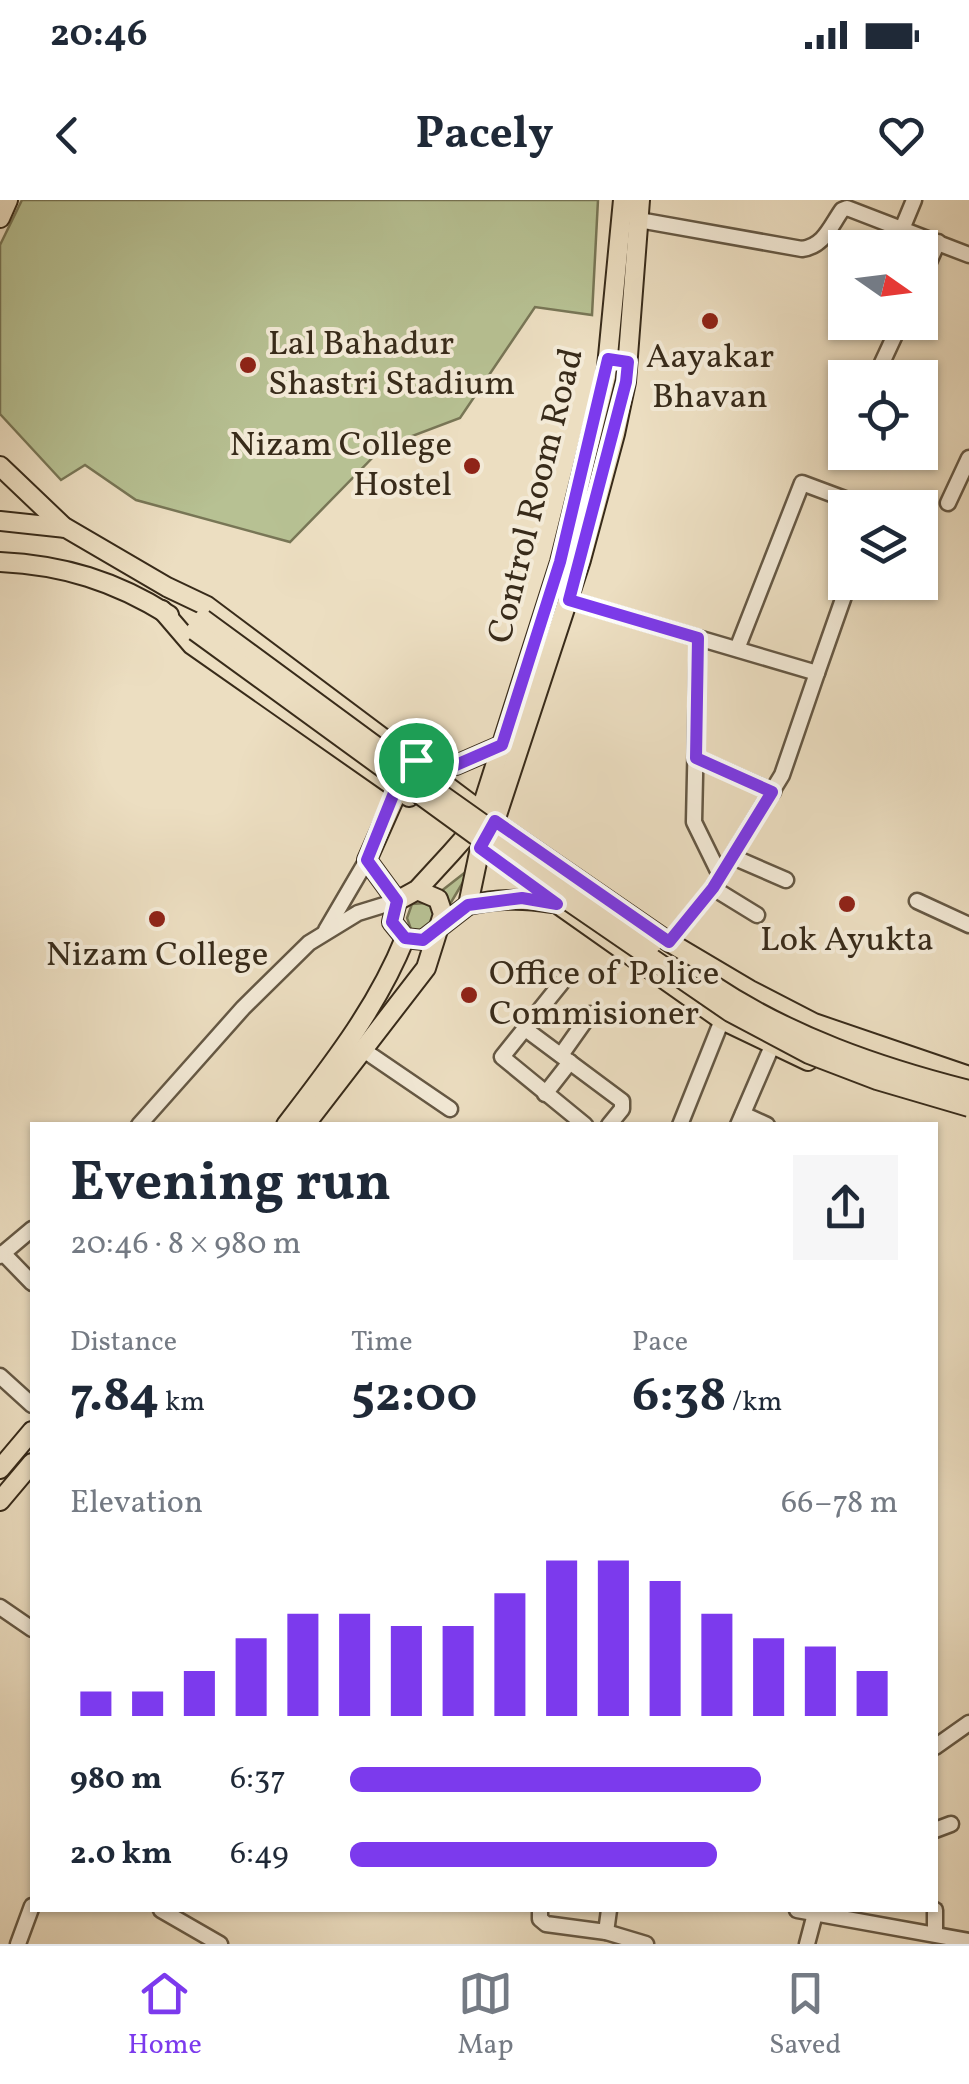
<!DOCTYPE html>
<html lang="en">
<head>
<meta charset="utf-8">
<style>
  :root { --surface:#fff; --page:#f6f6f7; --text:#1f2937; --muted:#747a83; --line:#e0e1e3; --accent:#7c3aed }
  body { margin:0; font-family:Vollkorn,serif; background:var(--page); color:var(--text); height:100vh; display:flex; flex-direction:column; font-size:38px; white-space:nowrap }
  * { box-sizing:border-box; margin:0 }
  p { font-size:32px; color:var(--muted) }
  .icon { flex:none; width:55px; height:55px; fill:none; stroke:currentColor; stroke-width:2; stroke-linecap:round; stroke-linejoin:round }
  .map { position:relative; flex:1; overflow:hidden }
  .details { position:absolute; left:30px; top:922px; width:908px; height:790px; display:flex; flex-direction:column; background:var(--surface); border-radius:0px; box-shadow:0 2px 8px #0004 }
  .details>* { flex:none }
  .needle { width:65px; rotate:104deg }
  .tools { position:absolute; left:828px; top:30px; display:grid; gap:20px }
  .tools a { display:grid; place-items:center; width:110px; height:110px; border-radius:0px; background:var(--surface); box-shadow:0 2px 8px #0004; font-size:50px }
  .pin { position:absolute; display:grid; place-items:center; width:85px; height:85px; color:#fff; margin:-42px; border:5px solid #fff; border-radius:50%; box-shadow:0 2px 10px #0007 }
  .round { display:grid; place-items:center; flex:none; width:105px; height:105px; border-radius:0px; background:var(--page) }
  .headline { display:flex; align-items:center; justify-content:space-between; height:170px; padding:0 40px }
  h1 { font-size:55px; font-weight:700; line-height:75px }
  .figures { display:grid; grid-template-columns:repeat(3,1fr); gap:15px; height:170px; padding:10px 40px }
  .figures div { display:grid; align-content:center }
  .figures b { font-size:50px; font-weight:700 }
  .figures small { font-size:28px; font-weight:400 }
  .figures p { font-size:28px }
  .chart { height:280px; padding:20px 40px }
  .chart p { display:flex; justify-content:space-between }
  .chart svg { width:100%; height:180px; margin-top:10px; stroke:var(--accent); stroke-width:6 }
  ul { padding:0 40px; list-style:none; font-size:32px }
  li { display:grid; grid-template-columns:160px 120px 1fr; align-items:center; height:75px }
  li i { height:25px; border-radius:12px; background:var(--accent) }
  .status { display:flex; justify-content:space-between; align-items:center; height:70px; padding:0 50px; background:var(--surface); direction:ltr }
  .status svg { height:28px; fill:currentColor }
  header { display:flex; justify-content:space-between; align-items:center; height:130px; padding:0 40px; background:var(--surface); font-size:45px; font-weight:700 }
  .tabs { display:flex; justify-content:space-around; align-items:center; height:140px; border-top:2px solid var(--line); background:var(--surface); font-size:28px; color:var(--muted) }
  .tabs a { display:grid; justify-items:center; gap:5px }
  .tabs .selected { color:var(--accent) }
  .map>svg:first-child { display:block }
  .green { fill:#b7c193; stroke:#787656; stroke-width:2.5 }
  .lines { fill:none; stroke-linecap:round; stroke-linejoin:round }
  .minor-casing { stroke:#655844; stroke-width:19 }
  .major-casing { stroke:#382b1a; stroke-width:22 }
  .minor { stroke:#f3ead7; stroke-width:14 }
  .major { stroke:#ecdec1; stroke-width:18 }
  .major-bridge-casing { stroke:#382b1a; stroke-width:22; stroke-linecap:butt }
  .major-bridge { stroke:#ecdec1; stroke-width:18 }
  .route-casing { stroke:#fff; stroke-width:20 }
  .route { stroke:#7c3aed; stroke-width:12 }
  .poi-dot { fill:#8f2418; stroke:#f3ead7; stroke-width:4 }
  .labels { text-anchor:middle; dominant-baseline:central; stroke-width:8; stroke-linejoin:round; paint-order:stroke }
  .poi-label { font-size:35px; fill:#382b1a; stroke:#f3ead7 }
  .street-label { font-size:35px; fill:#382b1a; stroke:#f3ead7 }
</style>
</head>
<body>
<div class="status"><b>20:46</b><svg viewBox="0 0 49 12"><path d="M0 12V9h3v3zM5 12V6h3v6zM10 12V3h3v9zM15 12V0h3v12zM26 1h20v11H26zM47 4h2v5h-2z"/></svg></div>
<header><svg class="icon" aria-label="back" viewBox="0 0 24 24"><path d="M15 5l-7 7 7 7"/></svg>Pacely<svg class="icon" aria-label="heart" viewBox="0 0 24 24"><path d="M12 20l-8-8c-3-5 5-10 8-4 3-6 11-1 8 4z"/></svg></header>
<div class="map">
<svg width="969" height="1744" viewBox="0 0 969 1744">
  <rect width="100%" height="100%" fill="#ecdec1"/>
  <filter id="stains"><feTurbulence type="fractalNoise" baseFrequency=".002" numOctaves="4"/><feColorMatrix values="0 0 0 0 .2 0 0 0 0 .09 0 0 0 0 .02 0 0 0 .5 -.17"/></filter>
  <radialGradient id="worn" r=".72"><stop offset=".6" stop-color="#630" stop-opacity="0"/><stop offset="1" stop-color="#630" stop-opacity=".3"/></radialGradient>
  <g class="green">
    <polygon points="22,0 598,0 592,115 535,107 460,218 383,247 290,342 136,300 85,265 61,280 0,214 0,45"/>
    <polygon points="472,667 434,731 412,732 407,718 412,704 426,703"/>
  </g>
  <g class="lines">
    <g class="minor-casing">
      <g id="minor">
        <path d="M 639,20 L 802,49 C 824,46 830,27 842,10 L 847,8 L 969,55"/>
        <polyline points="902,29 914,0"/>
        <polyline points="920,82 938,42"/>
        <polyline points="875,178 901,122"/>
        <polyline points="839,258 845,243"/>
        <polyline points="948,303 969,258"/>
        <polyline points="569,400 817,473 782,575 713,688 669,742"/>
        <polyline points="698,438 694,622 720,675"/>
        <polyline points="737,449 802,283 869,308"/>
        <polyline points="817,473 849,382"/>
        <polyline points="696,558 773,592"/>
        <polyline points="733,657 786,680"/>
        <polyline points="713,688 757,715"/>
        <polyline points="917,701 969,725"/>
        <polyline points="326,730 367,660"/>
        <polyline points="563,781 502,857 585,925"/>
        <polyline points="524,828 622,901 622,909 609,925"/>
        <polyline points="362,849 450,909"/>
        <polyline points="561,855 590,814"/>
        <polyline points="545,894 570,862"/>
        <polyline points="743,914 767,925"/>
        <polyline points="139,925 243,808 309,743 358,713 397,701"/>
        <polyline points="680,925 722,820"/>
        <polyline points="738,925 772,846"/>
        <polyline points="3,1053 32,1083"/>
        <polyline points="0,1056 32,1029"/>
        <polyline points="0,1176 32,1205"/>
        <polyline points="0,1407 32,1429"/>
        <polyline points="935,1547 969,1523"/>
        <polyline points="935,1630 951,1624"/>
        <polyline points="161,1710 220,1744"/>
        <polyline points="540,1710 540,1719 546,1724 606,1732 646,1744"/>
        <polyline points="797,1710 969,1741"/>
        <polyline points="935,1710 935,1734"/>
        <polyline points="606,1732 609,1710"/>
        <polyline points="18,1744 32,1706"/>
        <polyline points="807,1744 816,1710"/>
      </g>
    </g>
    <g class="major-casing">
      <g id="major">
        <polyline points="0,18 8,0"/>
        <polyline points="0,266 65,328"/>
        <polyline points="0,321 66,328 167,387 207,406 503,628 669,742 750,790 814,823 969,876"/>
        <path d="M 0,362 C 63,365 115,381 169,415"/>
        <polyline points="162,410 192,445 409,597"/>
        <polyline points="421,561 456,565 502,545"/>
        <polyline points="539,691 722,820 808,861"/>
        <polyline points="397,701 392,722 405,738 423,740 468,705 480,648 495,621 581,360 615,234 626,182 640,0"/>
        <polyline points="397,701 417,690 451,653 466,636 481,610 560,362 606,177 623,0"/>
        <polyline points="397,701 367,660 403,579"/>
        <path d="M 468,705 C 497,699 521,698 551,703"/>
        <path d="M 286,925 C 331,866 377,808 405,738"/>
        <polyline points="305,925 426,768 443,714 438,699 417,690"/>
        <polyline points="0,1269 32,1231"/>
        <polyline points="0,1301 32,1263"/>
      </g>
    </g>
    <use href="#minor" class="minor"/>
    <use href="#major" class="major"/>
    <g class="major-bridge-casing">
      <g id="major-bridge">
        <polyline points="203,419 445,597 652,744"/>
        <polyline points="195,431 529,674 730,812 809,854 877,880 969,907"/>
        <path d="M 711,784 C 789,836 878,867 969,890"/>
      </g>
    </g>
    <use href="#major-bridge" class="major-bridge"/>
  </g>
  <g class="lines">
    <g class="route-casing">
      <polygon id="route" points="608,159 628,162 626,182 569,400 698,438 696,558 772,592 713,688 669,742 495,621 480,648 557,704 522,698 468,705 423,740 405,738 392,722 397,701 367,660 396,588 416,560 456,565 502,545 560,362"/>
    </g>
    <use href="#route" class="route"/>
  </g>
  <g class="poi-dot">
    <circle cx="710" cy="121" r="10"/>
    <circle cx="248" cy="165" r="10"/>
    <circle cx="472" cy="266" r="10"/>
    <circle cx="847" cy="704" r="10"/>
    <circle cx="157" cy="719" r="10"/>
    <circle cx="469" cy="795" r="10"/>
  </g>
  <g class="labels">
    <g class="poi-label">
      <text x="268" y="145" text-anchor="start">Lal Bahadur<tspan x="268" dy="40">Shastri Stadium</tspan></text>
      <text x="710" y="158">Aayakar<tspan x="710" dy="40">Bhavan</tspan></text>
      <text x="452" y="246" text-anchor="end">Nizam College<tspan x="452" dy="40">Hostel</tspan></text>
      <text x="847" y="741">Lok Ayukta</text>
      <text x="157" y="756">Nizam College</text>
      <text x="489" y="775" text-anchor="start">Office of Police<tspan x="489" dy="40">Commisioner</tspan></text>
    </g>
    <g class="street-label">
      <text transform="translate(537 296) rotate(-76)">Control Room Road</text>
    </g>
  </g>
  <rect width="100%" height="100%" filter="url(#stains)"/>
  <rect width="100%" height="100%" fill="url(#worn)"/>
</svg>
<div class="tools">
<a><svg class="needle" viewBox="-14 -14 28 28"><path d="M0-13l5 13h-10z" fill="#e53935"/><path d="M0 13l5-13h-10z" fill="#747a83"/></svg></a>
<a><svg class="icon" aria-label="locate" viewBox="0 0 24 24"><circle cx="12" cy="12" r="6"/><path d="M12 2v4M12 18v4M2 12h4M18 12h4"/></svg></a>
<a><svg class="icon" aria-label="layers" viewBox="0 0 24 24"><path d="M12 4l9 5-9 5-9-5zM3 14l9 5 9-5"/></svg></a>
</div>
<div class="pin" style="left:416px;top:560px;background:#1e9e55"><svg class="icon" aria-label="arrive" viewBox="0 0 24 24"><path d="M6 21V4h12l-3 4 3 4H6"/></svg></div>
<section class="details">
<div class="headline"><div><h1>Evening run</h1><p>20:46 · 8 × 980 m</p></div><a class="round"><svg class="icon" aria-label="share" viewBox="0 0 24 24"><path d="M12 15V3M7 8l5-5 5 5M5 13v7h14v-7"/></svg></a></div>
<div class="figures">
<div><p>Distance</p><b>7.84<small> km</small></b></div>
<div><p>Time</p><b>52:00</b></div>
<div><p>Pace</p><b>6:38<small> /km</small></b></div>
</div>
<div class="chart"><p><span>Elevation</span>66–78 m</p>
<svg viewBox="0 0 160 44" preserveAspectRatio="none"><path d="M5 44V38M15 44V38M25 44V33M35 44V25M45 44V19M55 44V19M65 44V22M75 44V22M85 44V14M95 44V6M105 44V6M115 44V11M125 44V19M135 44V25M145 44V27M155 44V33"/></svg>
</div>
<ul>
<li><b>980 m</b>6:37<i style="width:75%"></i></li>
<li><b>2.0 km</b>6:49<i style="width:67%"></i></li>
</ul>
</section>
</div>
<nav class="tabs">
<a class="selected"><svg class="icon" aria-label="home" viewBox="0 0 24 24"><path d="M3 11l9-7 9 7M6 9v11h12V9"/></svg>Home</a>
<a><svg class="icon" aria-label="map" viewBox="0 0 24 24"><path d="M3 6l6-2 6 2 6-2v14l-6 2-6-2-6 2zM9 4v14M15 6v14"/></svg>Map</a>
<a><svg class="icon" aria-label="saved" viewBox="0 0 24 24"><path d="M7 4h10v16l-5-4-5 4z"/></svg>Saved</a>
</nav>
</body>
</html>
